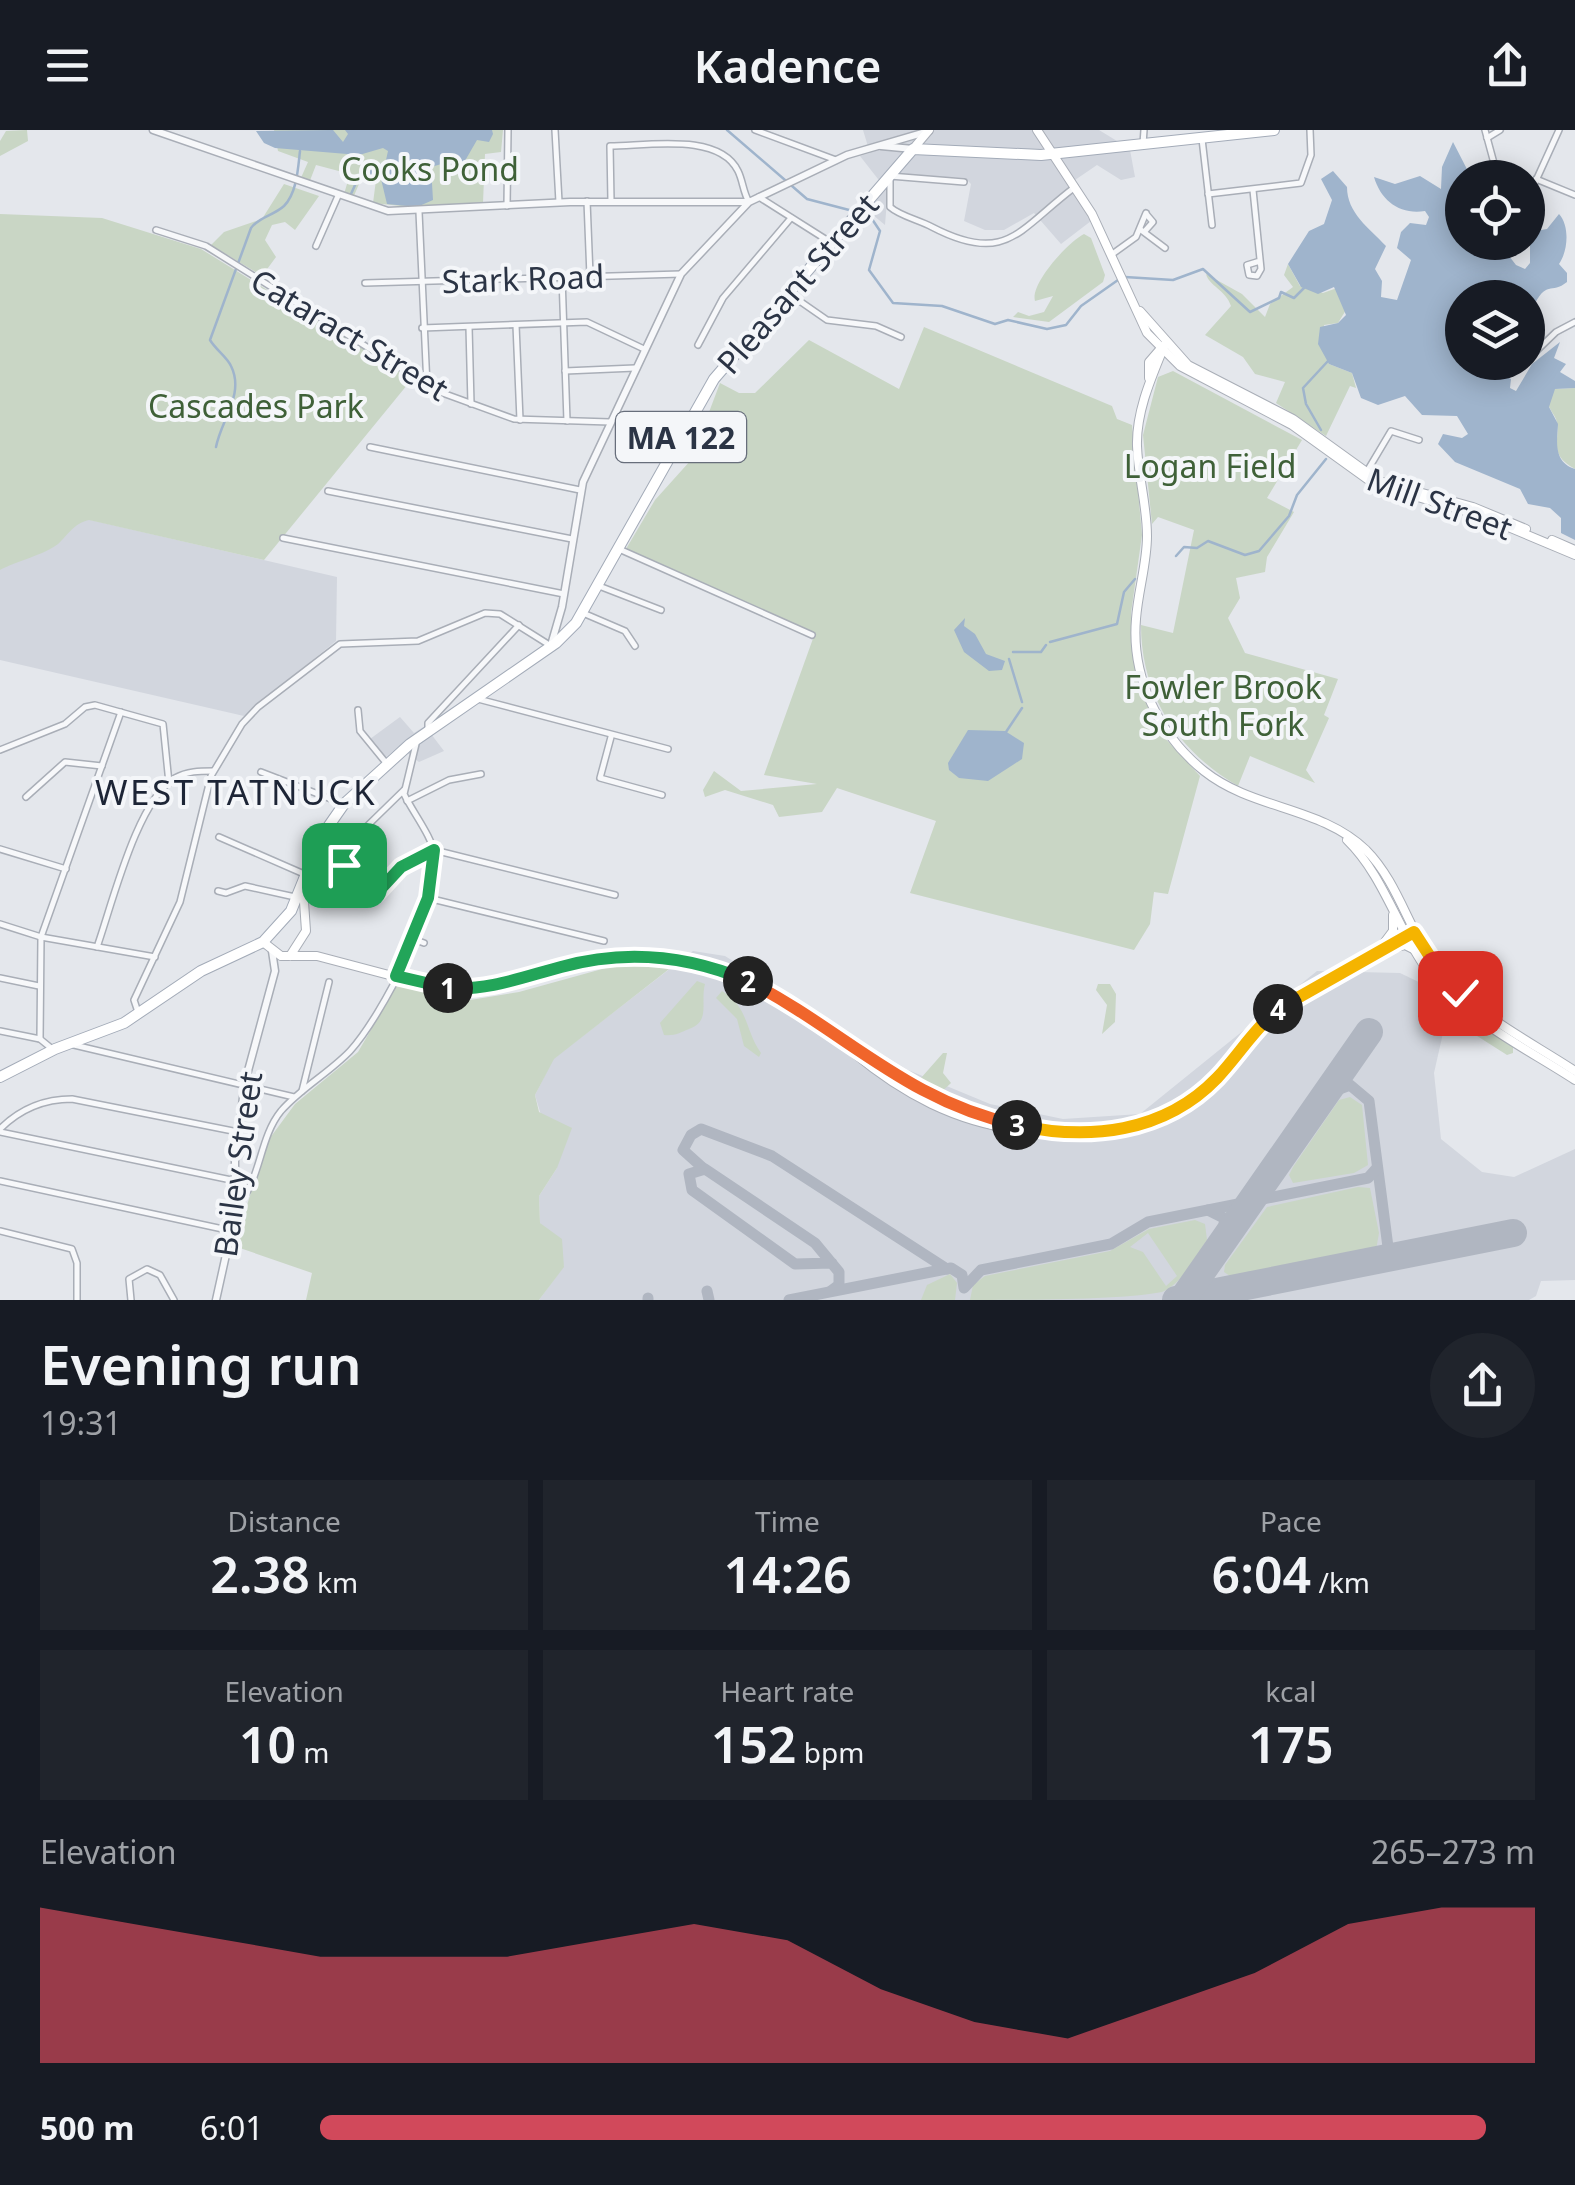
<!DOCTYPE html>
<html lang="en">
<head>
<meta charset="utf-8">
<style>
  :root { --surface:#171b24; --page:#20242c; --text:#f1f3f6; --muted:#9ea1a6; --accent:#d1495b }
  body { margin:0; font-family:"Noto Sans",sans-serif; background:var(--page); color:var(--text); height:100vh; display:flex; flex-direction:column; font-size:38px; white-space:nowrap }
  * { box-sizing:border-box; margin:0 }
  p { font-size:32px; color:var(--muted) }
  .icon { flex:none; width:55px; height:55px; fill:none; stroke:currentColor; stroke-width:2; stroke-linecap:round; stroke-linejoin:round }
  .map { position:relative; height:1170px; overflow:hidden }
  .panel { display:flex; flex-direction:column; background:var(--surface); flex:1 }
  .panel>* { flex:none }
  .buttons { position:absolute; left:1445px; top:30px; display:grid; gap:20px }
  .buttons a { display:grid; place-items:center; width:100px; height:100px; border-radius:50%; background:var(--surface); box-shadow:0 5px 25px #0003; font-size:50px }
  .pin { position:absolute; display:grid; place-items:center; width:85px; height:85px; color:#fff; margin:-42px; border-radius:20px; box-shadow:0 5px 15px #0006 }
  .km { position:absolute; width:50px; height:50px; margin:-25px; border-radius:50%; background:#222; color:#fff; font-size:28px; line-height:50px; text-align:center }
  .round { display:grid; place-items:center; flex:none; width:105px; height:105px; border-radius:52px; background:var(--page) }
  .head { display:flex; align-items:center; justify-content:space-between; height:170px; padding:0 40px }
  h1 { font-size:55px; font-weight:600; line-height:75px }
  .metrics { display:grid; grid-template-columns:repeat(3,1fr); gap:15px; height:170px; padding:10px 40px }
  .metrics div { display:grid; align-content:center; border-radius:0px; background:var(--page); text-align:center }
  .metrics b { font-size:50px; font-weight:600 }
  .metrics small { font-size:28px; font-weight:400 }
  .metrics p { font-size:28px }
  .chart { height:280px; padding:20px 40px }
  .chart p { display:flex; justify-content:space-between }
  .chart svg { width:100%; height:180px; margin-top:10px; fill:var(--accent); opacity:.7 }
  ul { padding:0 40px; list-style:none; font-size:32px }
  li { display:grid; grid-template-columns:160px 120px 1fr; align-items:center; height:75px }
  li i { height:25px; border-radius:12px; background:var(--accent) }
  header { display:flex; justify-content:space-between; align-items:center; height:130px; padding:0 40px; background:var(--surface); font-size:45px; font-weight:600 }
  .map>svg:first-child { display:block }
  .built { fill:#d2d6de }
  .green { fill:#c9d6c5; fill-rule:evenodd }
  .water { fill:#9fb4cc }
  .lines { fill:none; stroke-linecap:round; stroke-linejoin:round }
  .stream { stroke:#9fb4cc; stroke-width:2.5 }
  .taxiway { stroke:#b0b6c1; stroke-width:11 }
  .runway { stroke:#b0b6c1; stroke-width:28 }
  .minor-casing { stroke:#a9aeb7; stroke-width:8 }
  .tertiary-casing { stroke:#a9aeb7; stroke-width:9 }
  .secondary-casing { stroke:#a9aeb7; stroke-width:10 }
  .primary-casing { stroke:#a3abb8; stroke-width:12 }
  .minor { stroke:#f7f8fa; stroke-width:5 }
  .tertiary { stroke:#f7f8fa; stroke-width:6 }
  .secondary { stroke:#fff; stroke-width:8 }
  .primary { stroke:#fff; stroke-width:10 }
  .split-1-casing { stroke:#fff; stroke-width:20 }
  .split-2-casing { stroke:#fff; stroke-width:20 }
  .split-3-casing { stroke:#fff; stroke-width:20 }
  .split-4-casing { stroke:#fff; stroke-width:20 }
  .split-5-casing { stroke:#fff; stroke-width:20 }
  .split-1 { stroke:#22a559; stroke-width:12 }
  .split-2 { stroke:#22a559; stroke-width:12 }
  .split-3 { stroke:#f0652b; stroke-width:12 }
  .split-4 { stroke:#f5b400; stroke-width:12 }
  .split-5 { stroke:#f5b400; stroke-width:12 }
  .labels { text-anchor:middle; dominant-baseline:central; stroke-width:8; stroke-linejoin:round; paint-order:stroke }
  .shield { fill:#f4f6f9; stroke:#676e7b; stroke-width:2.5 }
  .shield-label { font-size:30px; font-weight:bold; fill:#2b3445 }
  .park-label { font-size:32px; fill:#3f6138; stroke:#f4f6f9 }
  .street-label { font-size:32px; fill:#2b3445; stroke:#f4f6f9 }
  .neighbourhood-label { font-size:35px; letter-spacing:2.5px; fill:#1d2536; stroke:#f4f6f9 }
</style>
</head>
<body>
<header><svg class="icon" aria-label="menu" viewBox="0 0 24 24"><path d="M4 6h16M4 12h16M4 18h16"/></svg>Kadence<svg class="icon" aria-label="share" viewBox="0 0 24 24"><path d="M12 15V3M7 8l5-5 5 5M5 13v7h14v-7"/></svg></header>
<div class="map">
<svg width="1575" height="1170" viewBox="0 0 1575 1170">
  <rect width="100%" height="100%" fill="#e4e7ec"/>
  <g class="built">
    <polygon points="863,0 1099,0 1117,11 1117,21 1130,20 1135,47 1121,50 1097,35 1075,50 1070,57 1091,91 1061,114 1034,83 1004,100 985,100 964,91 971,54 965,48 899,45 888,58 885,95 867,80 885,58 860,26 870,23"/>
    <polygon points="0,369 337,447 336,511 244,586 0,530"/>
    <polygon points="400,587 414,603 425,596 444,621 419,632 399,616 386,627 370,609"/>
    <polygon points="693,821 725,826 908,940 990,974 1063,989 1140,984 1317,841 1400,843 1427,856 1448,881 1434,943 1441,1009 1482,1042 1514,1047 1575,1019 1575,1150 1541,1151 1536,1166 1529,1170 539,1170 564,1136 540,1093 539,1066 557,1038 535,965 553,929"/>
  </g>
  <g class="green">
    <polygon points="27,0 28,11 0,26 0,11 6,1"/>
    <polygon points="274,0 503,0 501,22 485,24 483,73 410,77 373,73 376,50 362,47 353,68 344,64 350,44 316,35 309,53 300,50 308,32 278,21"/>
    <polygon points="284,54 319,66 295,100 285,92 272,95 265,110 276,127 262,146 211,115 224,102 262,89"/>
    <path d="M 0,84 L 102,88 L 201,119 L 412,249 L 264,430 L 89,390 C 73,394 69,404 58,414 C 46,424 17,431 0,440 Z"/>
    <path d="M 1084,104 L 1091,108 L 1105,145 L 1103,152 L 1049,192 L 1013,187 L 1018,182 L 1029,186 L 1044,182 L 1053,166 L 1035,171 C 1030,154 1067,113 1084,104 Z"/>
    <path d="M 1288,134 L 1300,156 L 1323,163 L 1337,158 L 1346,180 L 1338,193 L 1324,195 L 1329,234 L 1352,243 L 1356,258 L 1350,256 L 1326,306 L 1276,273 L 1285,252 L 1255,244 L 1243,227 L 1205,205 L 1231,176 C 1226,160 1209,156 1206,144 L 1242,164 L 1265,187 L 1270,174 L 1293,157 L 1284,145 Z"/>
    <polygon points="924,197 1112,276 1117,289 1132,295 1142,405 1131,483 1135,539 1163,606 1200,646 1168,764 1154,762 1150,794 1134,820 910,763 936,691 837,658 822,682 779,687 773,675 725,660 705,667 703,660 714,641 741,661 817,654 764,645 815,503 626,419 655,370 691,330 720,253 739,263 755,263 809,210 899,259"/>
    <path d="M 1173,241 L 1302,310 L 1267,368 L 1294,382 L 1267,427 L 1265,442 L 1236,448 L 1240,468 L 1228,488 L 1245,523 L 1338,549 L 1324,585 L 1329,588 L 1306,640 L 1315,653 L 1250,626 L 1238,656 C 1179,622 1141,566 1141,495 L 1173,503 L 1194,400 L 1158,387 L 1152,394 L 1143,305 L 1158,247 Z"/>
    <path d="M 1575,258 L 1575,339 C 1546,323 1562,309 1556,289 C 1554,284 1550,280 1548,274 L 1554,259 Z"/>
    <polygon points="613,836 673,836 554,929 535,965 539,982 572,998 557,1038 539,1066 540,1093 562,1109 564,1137 539,1170 306,1170 312,1143 234,1116 267,1012 295,974 358,922 397,855 464,871 519,862"/>
    <path d="M 697,851 L 705,854 C 700,873 711,891 689,899 C 679,903 675,906 664,905 L 660,893 Z"/>
    <polygon points="1098,854 1110,854 1116,864 1115,892 1102,904 1107,875 1096,860"/>
    <path d="M 722,861 C 749,877 745,901 761,923 L 759,927 L 744,916 L 737,889 L 716,868 Z"/>
    <polygon points="1473,893 1513,915 1513,923 1507,925 1474,904"/>
    <polygon points="943,923 947,923 943,943 951,953 936,967 921,948"/>
    <polygon points="1350,967 1362,975 1368,1035 1354,1043 1293,1053 1289,1045 1293,1037 1339,970"/>
    <polygon points="1358,1057 1370,1058 1379,1103 1376,1120 1233,1148 1224,1142 1225,1135 1267,1077"/>
    <path d="M 1195,1090 L 1205,1094 L 1207,1110 C 1195,1127 1182,1154 1162,1162 C 1121,1170 1018,1170 970,1170 L 973,1155 L 985,1146 L 1110,1121 L 1149,1099 ZM 1148,1103 L 1177,1146 L 1166,1156 L 1143,1122 L 1130,1117 Z"/>
    <polygon points="950,1144 957,1153 955,1170 921,1170 927,1155"/>
  </g>
  <g class="water">
    <polygon points="333,0 343,12 348,4 345,0 492,0 493,4 489,12 477,10 462,36 445,33 431,37 433,70 417,77 387,74 381,49 360,47 386,30 388,21 383,18 359,25 275,18 264,13 256,1"/>
    <path d="M 1453,12 L 1471,47 L 1462,48 L 1462,112 L 1499,113 L 1516,135 L 1525,139 L 1530,133 L 1530,102 L 1547,99 L 1559,84 C 1570,96 1568,121 1559,134 L 1567,143 L 1567,152 C 1551,165 1546,149 1533,178 L 1540,189 L 1528,205 L 1528,168 L 1462,168 L 1462,232 L 1503,233 L 1502,245 L 1511,249 L 1510,258 L 1516,261 L 1532,234 L 1560,212 L 1554,228 L 1566,234 L 1560,242 L 1575,251 L 1575,258 L 1555,259 L 1549,277 L 1558,294 C 1557,311 1553,332 1575,339 L 1575,410 L 1561,403 L 1561,388 L 1550,378 L 1528,374 L 1520,359 L 1455,332 L 1438,314 L 1443,304 L 1462,308 L 1468,304 L 1457,286 L 1422,285 L 1405,266 L 1378,275 L 1361,268 L 1352,243 L 1329,234 L 1318,214 L 1320,197 L 1338,193 L 1346,185 L 1334,157 L 1318,164 L 1301,157 L 1288,134 L 1309,101 L 1324,94 L 1332,70 L 1321,49 L 1333,41 L 1347,57 C 1347,83 1369,98 1386,116 L 1375,139 L 1382,151 L 1381,167 L 1397,170 L 1411,130 L 1397,118 L 1401,102 L 1410,93 L 1426,95 L 1429,87 L 1425,81 C 1400,85 1381,71 1374,47 L 1395,54 L 1420,46 L 1441,59 L 1442,37 Z"/>
    <polygon points="965,488 964,496 975,504 986,524 1005,531 1002,540 989,541 964,522 954,500"/>
    <polygon points="968,600 1005,601 1024,613 1022,629 988,651 959,648 949,640 948,633"/>
  </g>
  <g class="lines">
    <g class="stream">
      <polyline points="727,0 807,69 853,81"/>
      <polyline points="351,64 360,44"/>
      <polyline points="861,83 870,86 880,101 869,140 893,173 942,176 995,194 1008,190 1047,199 1066,195 1081,176 1118,150"/>
      <polyline points="1125,147 1173,150 1203,139 1250,182 1279,168 1281,162 1294,168 1305,157"/>
      <polyline points="1321,300 1306,274 1303,258 1328,231"/>
      <path d="M 216,317 C 221,290 245,264 231,236 C 227,227 216,220 210,210 L 251,98 C 260,86 273,86 284,76 C 297,63 298,38 300,21"/>
      <polyline points="1176,426 1184,417 1197,418 1208,411 1245,425 1259,421 1289,386 1297,365 1326,329"/>
      <polyline points="1050,512 1117,494 1124,462 1135,449"/>
      <polyline points="1013,522 1041,522 1046,515"/>
      <polyline points="1009,529 1022,572"/>
      <polyline points="1006,602 1022,578"/>
    </g>
    <g class="taxiway">
      <polyline points="1326,964 1350,955 1369,971 1388,1117 1378,1130"/>
      <polyline points="703,1038 683,1020 691,1005 701,999 772,1026 947,1139"/>
      <polyline points="1208,1080 1224,1088 1225,1109"/>
      <polyline points="1388,1117 1400,1125"/>
      <polyline points="707,1161 709,1170"/>
      <polyline points="831,1161 839,1155 839,1142 815,1113 705,1039 689,1044 692,1060 795,1134 832,1133"/>
      <polyline points="648,1168 648,1170"/>
      <polyline points="789,1170 951,1138 962,1145 964,1158 981,1140 1111,1114 1148,1092 1368,1048 1377,1038"/>
    </g>
    <g class="runway">
      <polyline points="1176,1170 1513,1103"/>
      <polyline points="1182,1170 1369,902"/>
    </g>
    <g class="minor-casing">
      <g id="minor">
        <polyline points="555,0 559,72"/>
        <polyline points="755,0 836,30"/>
        <polyline points="1485,0 1498,48"/>
        <polyline points="1487,8 1500,0"/>
        <polyline points="1202,9 1212,95"/>
        <polyline points="1143,14 1144,0"/>
        <polyline points="1536,49 1575,65"/>
        <path d="M 964,52 L 890,46 L 890,77 C 900,86 919,90 932,97 C 1007,136 1019,99 1075,57"/>
        <polyline points="1253,60 1261,139 1257,146 1249,145 1247,135 1260,131"/>
        <polyline points="1208,64 1301,53 1311,25 1310,0"/>
        <polyline points="759,67 830,112"/>
        <polyline points="1528,68 1559,0"/>
        <polyline points="587,71 590,146"/>
        <path d="M 611,71 L 610,16 C 646,16 719,2 738,41 C 743,51 743,62 749,72"/>
        <polyline points="507,76 508,0"/>
        <polyline points="419,82 427,256"/>
        <polyline points="156,100 206,116 437,261 514,289 610,292"/>
        <polyline points="1141,100 1165,118"/>
        <polyline points="1145,101 1153,92 1147,85"/>
        <polyline points="316,116 338,66"/>
        <polyline points="1111,125 1136,107 1146,83"/>
        <polyline points="562,147 567,291"/>
        <polyline points="365,153 681,144"/>
        <polyline points="791,165 827,190 876,196 901,207"/>
        <polyline points="516,195 520,290"/>
        <polyline points="469,197 471,274"/>
        <polyline points="422,198 587,192 644,219"/>
        <polyline points="698,215 723,168 791,88"/>
        <polyline points="1528,229 1556,202 1575,192"/>
        <polyline points="565,241 635,238"/>
        <polyline points="370,317 580,360"/>
        <polyline points="1366,343 1391,301 1419,310"/>
        <polyline points="328,361 572,409"/>
        <polyline points="283,408 564,464"/>
        <polyline points="619,419 812,505"/>
        <polyline points="599,456 661,480"/>
        <polyline points="583,483 625,501 635,516"/>
        <polyline points="478,569 668,619"/>
        <polyline points="358,580 360,601 387,634"/>
        <polyline points="428,601 428,593 519,495"/>
        <polyline points="611,607 600,648 662,665"/>
        <polyline points="0,620 65,594 85,577 95,575 163,594 169,653"/>
        <polyline points="261,642 344,674"/>
        <polyline points="404,660 363,700 344,733 346,741 372,763 382,762 401,737 434,720 615,765"/>
        <polyline points="26,667 65,632 102,636"/>
        <polyline points="407,671 449,650 481,644"/>
        <polyline points="219,707 304,744"/>
        <polyline points="0,719 66,739"/>
        <polyline points="218,761 226,763 245,756 295,767"/>
        <polyline points="428,768 604,811"/>
        <polyline points="0,794 41,807 155,827"/>
        <polyline points="413,809 424,813"/>
        <path d="M 97,817 C 112,775 137,670 175,648 C 187,641 200,641 213,641"/>
        <polyline points="0,848 39,856"/>
        <polyline points="138,882 134,870 180,772 211,646 242,594 258,577 340,514 418,511 485,483 500,484 551,516"/>
        <polyline points="0,901 40,909 51,918"/>
        <polyline points="40,909 41,807 121,582"/>
        <polyline points="74,915 294,967"/>
        <polyline points="302,961 329,852"/>
        <path d="M 0,999 C 20,979 43,969 72,969 L 238,1002"/>
        <polyline points="0,1002 236,1051"/>
        <polyline points="0,1051 232,1101"/>
        <path d="M 235,1077 C 261,1055 258,1009 281,981 C 301,958 329,943 350,921 C 382,886 440,774 435,726 C 432,706 413,683 404,664 L 416,614"/>
        <polyline points="0,1101 72,1119 77,1133 77,1170"/>
        <polyline points="131,1170 129,1149 147,1139 160,1145 174,1170"/>
      </g>
    </g>
    <g class="tertiary-casing">
      <g id="tertiary">
        <polyline points="153,0 388,81 570,72 747,72"/>
        <polyline points="881,16 913,19"/>
        <polyline points="551,515 562,477 583,352 681,144 749,72 847,25 929,1"/>
        <polyline points="216,1170 235,1084 235,1030 245,952 275,841 272,821"/>
      </g>
    </g>
    <g class="secondary-casing">
      <g id="secondary">
        <polyline points="1037,0 1092,84 1147,203 1180,236 1292,295 1374,354 1482,386 1575,425"/>
        <polyline points="913,19 929,0"/>
        <polyline points="1140,181 1188,235 1293,289 1379,351 1473,377 1526,399"/>
        <path d="M 1165,214 C 1152,246 1136,281 1137,316 C 1138,346 1147,375 1147,406 C 1147,434 1138,461 1136,489 C 1131,547 1159,605 1204,641 C 1253,680 1320,676 1366,720 C 1398,752 1409,801 1436,837 C 1470,882 1528,910 1575,941"/>
        <polyline points="1149,248 1149,232 1162,217"/>
        <polyline points="1552,410 1575,420"/>
        <path d="M 1347,710 C 1382,744 1396,794 1423,834 C 1458,886 1523,916 1575,950"/>
        <polyline points="263,812 281,826 317,826 423,854 467,859 602,828 650,825 689,831 757,856 938,971 978,986 1057,1002"/>
        <polyline points="1384,813 1393,801 1393,785"/>
        <polyline points="1386,819 1405,815 1415,820"/>
        <polyline points="290,826 306,801 303,757"/>
        <path d="M 854,923 C 903,964 956,992 1020,1000"/>
        <polyline points="1054,1002 1121,1000 1179,977 1212,953 1280,877 1414,802"/>
      </g>
    </g>
    <g class="primary-casing">
      <polyline id="primary" points="0,947 55,919 124,893 201,841 263,812 291,781 321,707 344,674 410,614 556,513 576,493 714,249 913,19 1041,25 1274,0"/>
    </g>
    <use href="#minor" class="minor"/>
    <use href="#tertiary" class="tertiary"/>
    <use href="#secondary" class="secondary"/>
    <use href="#primary" class="primary"/>
  </g>
  <g class="lines">
    <g class="split-1-casing">
      <polyline id="split-1" points="344,735 376,764 401,737 434,720 428,768 396,846 448,858"/>
    </g>
    <g class="split-2-casing">
      <path id="split-2" d="M 448,858 C 488,861 523,847 561,837 C 625,819 687,825 748,851"/>
    </g>
    <g class="split-3-casing">
      <path id="split-3" d="M 748,851 C 845,901 906,971 1017,995"/>
    </g>
    <g class="split-4-casing">
      <path id="split-4" d="M 1017,995 C 1088,1011 1164,1003 1217,948 C 1238,926 1254,899 1278,879"/>
    </g>
    <g class="split-5-casing">
      <polyline id="split-5" points="1278,879 1414,802 1438,839 1460,863"/>
    </g>
    <use href="#split-1" class="split-1"/>
    <use href="#split-2" class="split-2"/>
    <use href="#split-3" class="split-3"/>
    <use href="#split-4" class="split-4"/>
    <use href="#split-5" class="split-5"/>
  </g>
  <g class="labels">
    <rect class="shield" x="616" y="282" width="130" height="50" rx="8"/>
    <g class="shield-label">
      <text x="681" y="307">MA 122</text>
    </g>
    <g class="park-label">
      <text x="430" y="38">Cooks Pond</text>
      <text x="256" y="275">Cascades Park</text>
      <text x="1210" y="335">Logan Field</text>
      <text x="1223" y="556">Fowler Brook<tspan x="1223" dy="37">South Fork</tspan></text>
    </g>
    <g class="street-label">
      <text transform="translate(523 148) rotate(-2)">Stark Road</text>
      <text transform="translate(797 153) rotate(-49)">Pleasant Street</text>
      <text transform="translate(350 204) rotate(31)">Cataract Street</text>
      <text transform="translate(1440 373) rotate(20)">Mill Street</text>
      <text transform="translate(237 1034) rotate(-82)">Bailey Street</text>
    </g>
    <g class="neighbourhood-label">
      <text x="236" y="661">WEST TATNUCK</text>
    </g>
  </g>
</svg>
<div class="buttons">
<a><svg class="icon" aria-label="locate" viewBox="0 0 24 24"><circle cx="12" cy="12" r="6"/><path d="M12 2v4M12 18v4M2 12h4M18 12h4"/></svg></a>
<a><svg class="icon" aria-label="layers" viewBox="0 0 24 24"><path d="M12 4l9 5-9 5-9-5zM3 14l9 5 9-5"/></svg></a>
</div>
<div class="pin" style="left:344px;top:735px;background:#1e9e55"><svg class="icon" aria-label="arrive" viewBox="0 0 24 24"><path d="M6 21V4h12l-3 4 3 4H6"/></svg></div>
<div class="pin" style="left:1460px;top:863px;background:#d93025"><svg class="icon" aria-label="check" viewBox="0 0 24 24"><path d="M5 12l5 5 9-10"/></svg></div>
<b class="km" style="left:448px;top:858px">1</b>
<b class="km" style="left:748px;top:851px">2</b>
<b class="km" style="left:1017px;top:995px">3</b>
<b class="km" style="left:1278px;top:879px">4</b>
</div>
<section class="panel">
<div class="head"><div><h1>Evening run</h1><p>19:31</p></div><a class="round"><svg class="icon" aria-label="share" viewBox="0 0 24 24"><path d="M12 15V3M7 8l5-5 5 5M5 13v7h14v-7"/></svg></a></div>
<div class="metrics">
<div><p>Distance</p><b>2.38<small> km</small></b></div>
<div><p>Time</p><b>14:26</b></div>
<div><p>Pace</p><b>6:04<small> /km</small></b></div>
</div>
<div class="metrics">
<div><p>Elevation</p><b>10<small> m</small></b></div>
<div><p>Heart rate</p><b>152<small> bpm</small></b></div>
<div><p>kcal</p><b>175</b></div>
</div>
<div class="chart"><p><span>Elevation</span>265–273 m</p>
<svg viewBox="0 0 160 44" preserveAspectRatio="none"><path d="M0 44V6L10 10L20 14L30 18L40 18L50 18L60 14L70 10L80 14L90 26L100 34L110 38L120 30L130 22L140 10L150 6L160 6V44z"/></svg>
</div>
<ul>
<li><b>500 m</b>6:01<i style="width:96%"></i></li>
</ul>
</section>
</body>
</html>
